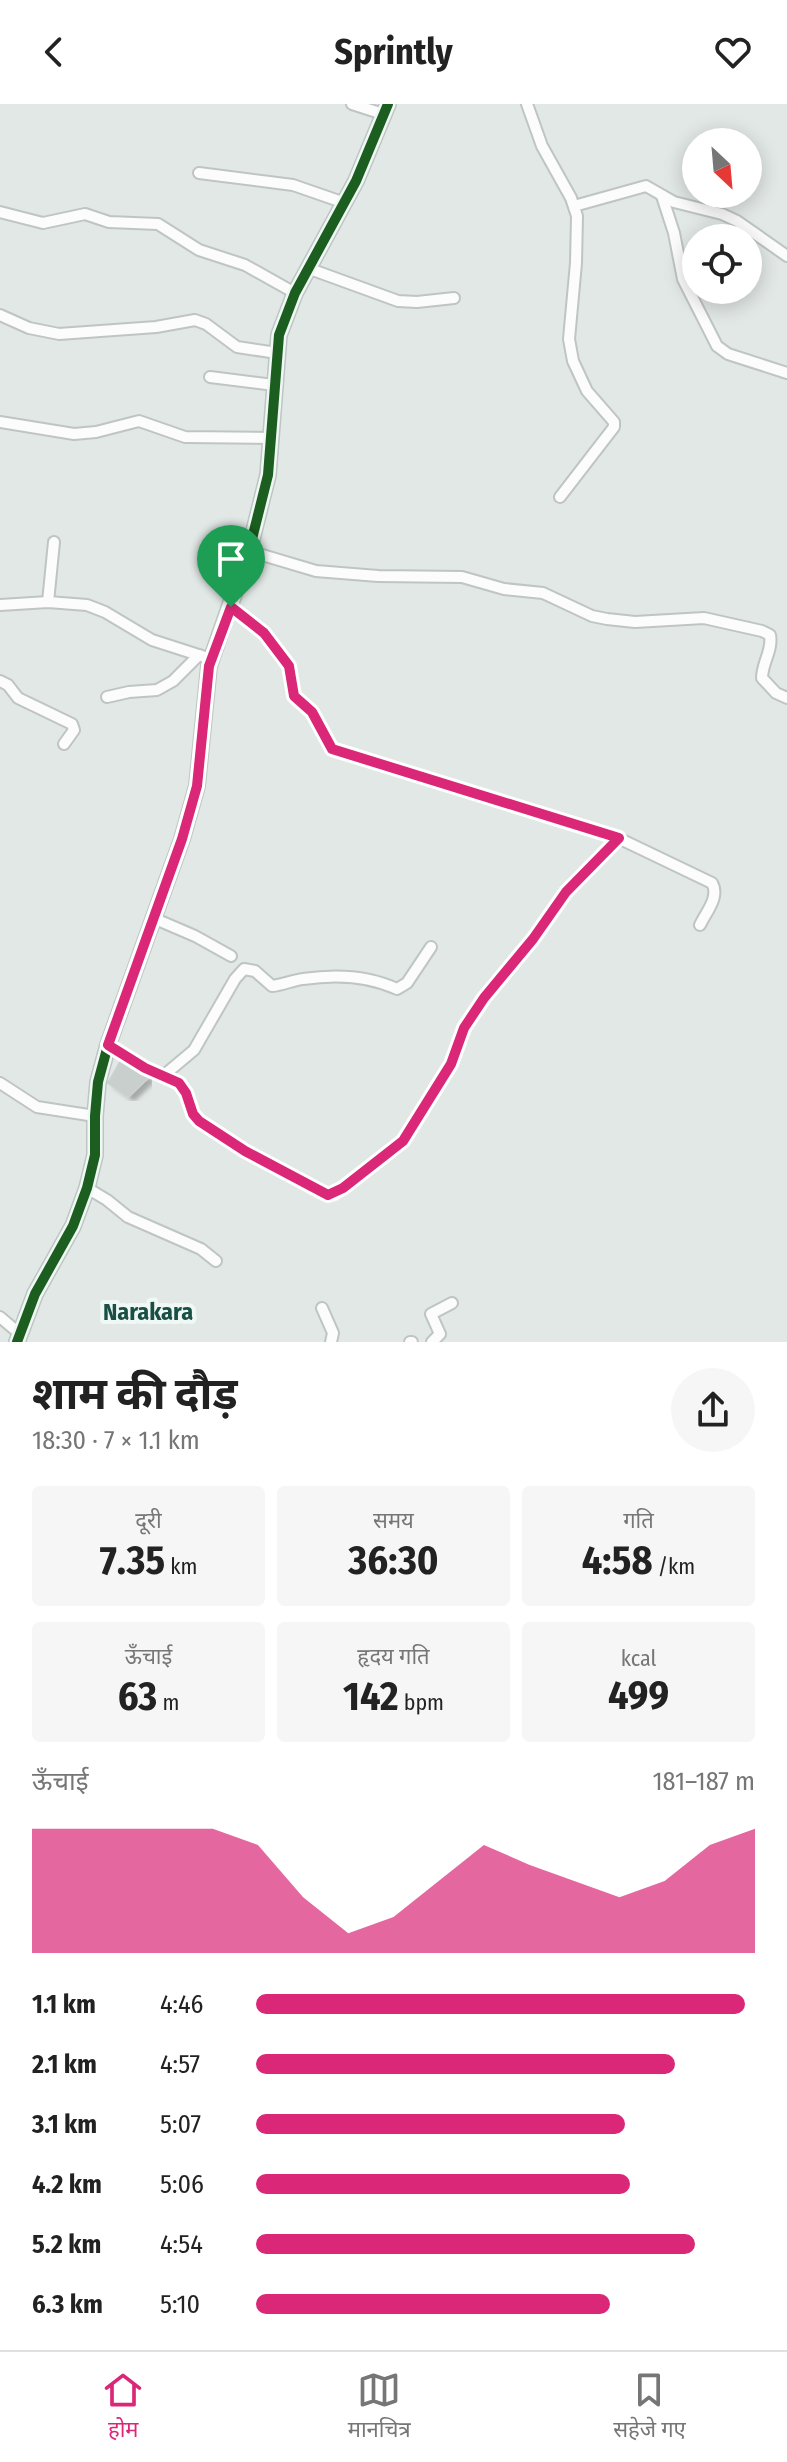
<!DOCTYPE html>
<html lang="hi">
<head>
<meta charset="utf-8">
<style>
  :root { --surface:#fff; --page:#f6f6f6; --text:#222; --muted:#767676; --line:#e0e0e0; --accent:#db2777 }
  body { margin:0; font-family:"Fira Sans Condensed","Noto Sans Devanagari",sans-serif; background:var(--page); color:var(--text); height:100vh; display:flex; flex-direction:column; font-size:30px; white-space:nowrap }
  * { box-sizing:border-box; margin:0 }
  p { font-size:26px; color:var(--muted) }
  .icon { flex:none; width:44px; height:44px; fill:none; stroke:currentColor; stroke-width:2; stroke-linecap:round; stroke-linejoin:round }
  .map { position:relative; height:1238px; overflow:hidden }
  .panel { display:flex; flex-direction:column; background:var(--surface); flex:1 }
  .panel>* { flex:none }
  .needle { width:52px; rotate:154deg }
  .controls { position:absolute; left:682px; top:24px; display:grid; gap:16px }
  .controls a { display:grid; place-items:center; width:80px; height:80px; border-radius:50%; background:var(--surface); box-shadow:0 4px 20px #0003; font-size:40px }
  .pin { position:absolute; display:grid; place-items:center; width:68px; height:68px; color:#fff; margin:-82px -34px; border-radius:50% 50% 50% 0; rotate:-45deg; box-shadow:0 0 8px #0007 }
  .pin .icon { rotate:45deg }
  .round { display:grid; place-items:center; flex:none; width:84px; height:84px; border-radius:42px; background:var(--page) }
  .head { display:flex; align-items:center; justify-content:space-between; height:136px; padding:0 32px }
  h1 { font-size:44px; font-weight:700; line-height:60px }
  .stats { display:grid; grid-template-columns:repeat(3,1fr); gap:12px; height:136px; padding:8px 32px }
  .stats div { display:grid; align-content:center; border-radius:8px; background:var(--page); text-align:center }
  .stats b { font-size:40px; font-weight:700 }
  .stats small { font-size:22px; font-weight:400 }
  .stats p { font-size:22px }
  .chart { height:224px; padding:16px 32px }
  .chart p { display:flex; justify-content:space-between }
  .chart svg { width:100%; height:144px; margin-top:8px; fill:var(--accent); opacity:.7 }
  ul { padding:0 32px; list-style:none; font-size:26px }
  li { display:grid; grid-template-columns:128px 96px 1fr; align-items:center; height:60px }
  li i { height:20px; border-radius:10px; background:var(--accent) }
  header { display:flex; justify-content:space-between; align-items:center; height:104px; padding:0 32px; background:var(--surface); font-size:36px; font-weight:700 }
  .tab-bar { display:flex; justify-content:space-around; align-items:center; height:112px; border-top:2px solid var(--line); background:var(--surface); font-size:22px; color:var(--muted) }
  .tab-bar a { display:grid; justify-items:center; gap:4px }
  .tab-bar .active { color:var(--accent) }
  .map>svg:first-child { display:block }
  .building { fill:#c9cfcd; stroke:#cbd1cf; stroke-width:2; filter:url(#shadow) }
  .lines { fill:none; stroke-linecap:round; stroke-linejoin:round }
  .street-casing { stroke:#bfc5c3; stroke-width:14 }
  .secondary-casing { stroke:#bdc6c3; stroke-width:18 }
  .street { stroke:#fbfcfb; stroke-width:10 }
  .secondary { stroke:#fbfcfb; stroke-width:14 }
  .cycleway-casing { stroke:#eff8f4; stroke-width:15 }
  .cycleway { stroke:#1b5e20; stroke-width:10 }
  .route-casing { stroke:#fff; stroke-width:16 }
  .route { stroke:#db2777; stroke-width:10 }
  .labels { text-anchor:middle; dominant-baseline:central; stroke-width:8; stroke-linejoin:round; paint-order:stroke }
  .quarter-label { font-size:24px; font-weight:bold; fill:#1a4f46; stroke:#eff8f4 }
</style>
</head>
<body>
<header><svg class="icon" aria-label="back" viewBox="0 0 24 24"><path d="M15 5l-7 7 7 7"/></svg>Sprintly<svg class="icon" aria-label="heart" viewBox="0 0 24 24"><path d="M12 20l-8-8c-3-5 5-10 8-4 3-6 11-1 8 4z"/></svg></header>
<div class="map">
<svg width="787" height="1238" viewBox="0 0 787 1238">
  <defs>
    <filter id="shadow"><feDropShadow dx="6" dy="3.5" stdDeviation="2" flood-color="#0004"/></filter>
  </defs>
  <rect width="100%" height="100%" fill="#e2e8e6"/>
  <polygon class="building" points="120,958 148,974 128,993 108,979"/>
  <g class="lines">
    <g class="street-casing">
      <g id="street">
        <polyline points="352,0 383,10"/>
        <polyline points="527,0 542,42 571,94 577,112 576,159 569,235 573,257 587,287 614,318 614,323 560,393"/>
        <polyline points="199,69 293,81 345,99"/>
        <polyline points="662,92 674,129 683,175 717,242 728,250 787,269"/>
        <polyline points="574,102 646,82 674,98 722,110 737,117 787,152"/>
        <polyline points="0,108 43,119 85,110 109,118 158,120 199,146 245,161 295,189"/>
        <polyline points="310,165 398,197 417,198 454,194"/>
        <polyline points="0,211 29,224 59,230 156,223 195,216 206,220 237,243 277,249"/>
        <polyline points="210,273 274,281"/>
        <polyline points="0,318 74,330 96,328 139,317 185,333 270,334"/>
        <path d="M 249,447 L 316,467 L 378,472 L 462,473 L 504,485 L 543,489 L 592,512 L 607,515 L 635,518 L 704,514 L 762,527 L 770,531 C 773,546 762,559 762,574 L 776,589 L 787,594"/>
        <polyline points="48,498 54,438"/>
        <polyline points="0,501 48,498 87,501 105,508 152,536 211,555"/>
        <path d="M 231,503 L 264,529 L 289,562 L 294,592 L 312,608 L 332,645 L 614,732 L 712,779 C 720,793 706,808 700,821"/>
        <polyline points="0,577 8,581 18,594 72,620 74,626 64,640"/>
        <polyline points="107,593 129,588 157,586 173,577 199,551"/>
        <polyline points="153,814 195,832 231,852"/>
        <polyline points="108,941 145,964 179,979 186,989 193,1010 199,1017 245,1047 322,1089 334,1090 403,1037 451,960 464,924 484,894 533,835 566,788 619,734"/>
        <path d="M 163,972 L 194,946 L 235,875 L 244,865 L 255,867 L 272,882 C 283,881 293,876 303,875 C 336,870 367,871 397,885 L 407,879 L 431,843"/>
        <polyline points="0,979 37,1003 95,1012"/>
        <polyline points="87,1084 107,1096 128,1113 201,1145 216,1157"/>
        <polyline points="322,1204 333,1229 331,1238"/>
        <polyline points="0,1213 20,1230"/>
        <polyline points="410,1238 412,1238"/>
        <polyline points="432,1238 440,1230 431,1210 452,1199"/>
      </g>
    </g>
    <g class="secondary-casing">
      <polyline id="secondary" points="17,1238 35,1190 73,1122 87,1084 95,1051 95,1012 98,978 108,941 182,735 197,682 209,562 249,447 268,371 279,231 295,189 356,77 388,0"/>
    </g>
    <use href="#street" class="street"/>
    <use href="#secondary" class="secondary"/>
    <g class="cycleway-casing">
      <g id="cycleway">
        <polyline points="108,941 145,964 179,979 186,989 193,1010 199,1017 245,1047 322,1089 334,1090 403,1037 451,960 464,924 484,894 533,835 566,788 619,734"/>
        <polyline points="17,1238 35,1190 73,1122 87,1084 95,1051 95,1012 98,978 108,941 182,735 197,682 209,562 249,447 268,371 279,231 295,189 356,77 388,0"/>
      </g>
    </g>
    <use href="#cycleway" class="cycleway"/>
  </g>
  <g class="lines">
    <g class="route-casing">
      <polygon id="route" points="231,503 264,529 289,562 294,592 312,608 332,645 619,734 566,788 533,835 484,894 464,924 451,960 403,1037 343,1084 328,1091 245,1047 199,1017 193,1010 186,989 179,979 145,964 108,941 182,735 197,682 209,562"/>
    </g>
    <use href="#route" class="route"/>
  </g>
  <g class="labels">
    <g class="quarter-label">
      <text x="148" y="1208">Narakara</text>
    </g>
  </g>
</svg>
<div class="controls">
<a><svg class="needle" viewBox="-14 -14 28 28"><path d="M0-13l5 13h-10z" fill="#e53935"/><path d="M0 13l5-13h-10z" fill="#767676"/></svg></a>
<a><svg class="icon" aria-label="locate" viewBox="0 0 24 24"><circle cx="12" cy="12" r="6"/><path d="M12 2v4M12 18v4M2 12h4M18 12h4"/></svg></a>
</div>
<div class="pin" style="left:231px;top:503px;background:#1e9e55"><svg class="icon" aria-label="arrive" viewBox="0 0 24 24"><path d="M6 21V4h12l-3 4 3 4H6"/></svg></div>
</div>
<section class="panel">
<div class="head"><div><h1>शाम की दौड़</h1><p>18:30 · 7 × 1.1 km</p></div><a class="round"><svg class="icon" aria-label="share" viewBox="0 0 24 24"><path d="M12 15V3M7 8l5-5 5 5M5 13v7h14v-7"/></svg></a></div>
<div class="stats">
<div><p>दूरी</p><b>7.35<small> km</small></b></div>
<div><p>समय</p><b>36:30</b></div>
<div><p>गति</p><b>4:58<small> /km</small></b></div>
</div>
<div class="stats">
<div><p>ऊँचाई</p><b>63<small> m</small></b></div>
<div><p>हृदय गति</p><b>142<small> bpm</small></b></div>
<div><p>kcal</p><b>499</b></div>
</div>
<div class="chart"><p><span>ऊँचाई</span>181–187 m</p>
<svg viewBox="0 0 160 44" preserveAspectRatio="none"><path d="M0 44V6L10 6L20 6L30 6L40 6L50 11L60 27L70 38L80 33L90 22L100 11L110 17L120 22L130 27L140 22L150 11L160 6V44z"/></svg>
</div>
<ul>
<li><b>1.1 km</b>4:46<i style="width:98%"></i></li>
<li><b>2.1 km</b>4:57<i style="width:84%"></i></li>
<li><b>3.1 km</b>5:07<i style="width:74%"></i></li>
<li><b>4.2 km</b>5:06<i style="width:75%"></i></li>
<li><b>5.2 km</b>4:54<i style="width:88%"></i></li>
<li><b>6.3 km</b>5:10<i style="width:71%"></i></li>
</ul>
</section>
<nav class="tab-bar">
<a class="active"><svg class="icon" aria-label="home" viewBox="0 0 24 24"><path d="M3 11l9-7 9 7M6 9v11h12V9"/></svg>होम</a>
<a><svg class="icon" aria-label="map" viewBox="0 0 24 24"><path d="M3 6l6-2 6 2 6-2v14l-6 2-6-2-6 2zM9 4v14M15 6v14"/></svg>मानचित्र</a>
<a><svg class="icon" aria-label="saved" viewBox="0 0 24 24"><path d="M7 4h10v16l-5-4-5 4z"/></svg>सहेजे गए</a>
</nav>
</body>
</html>
